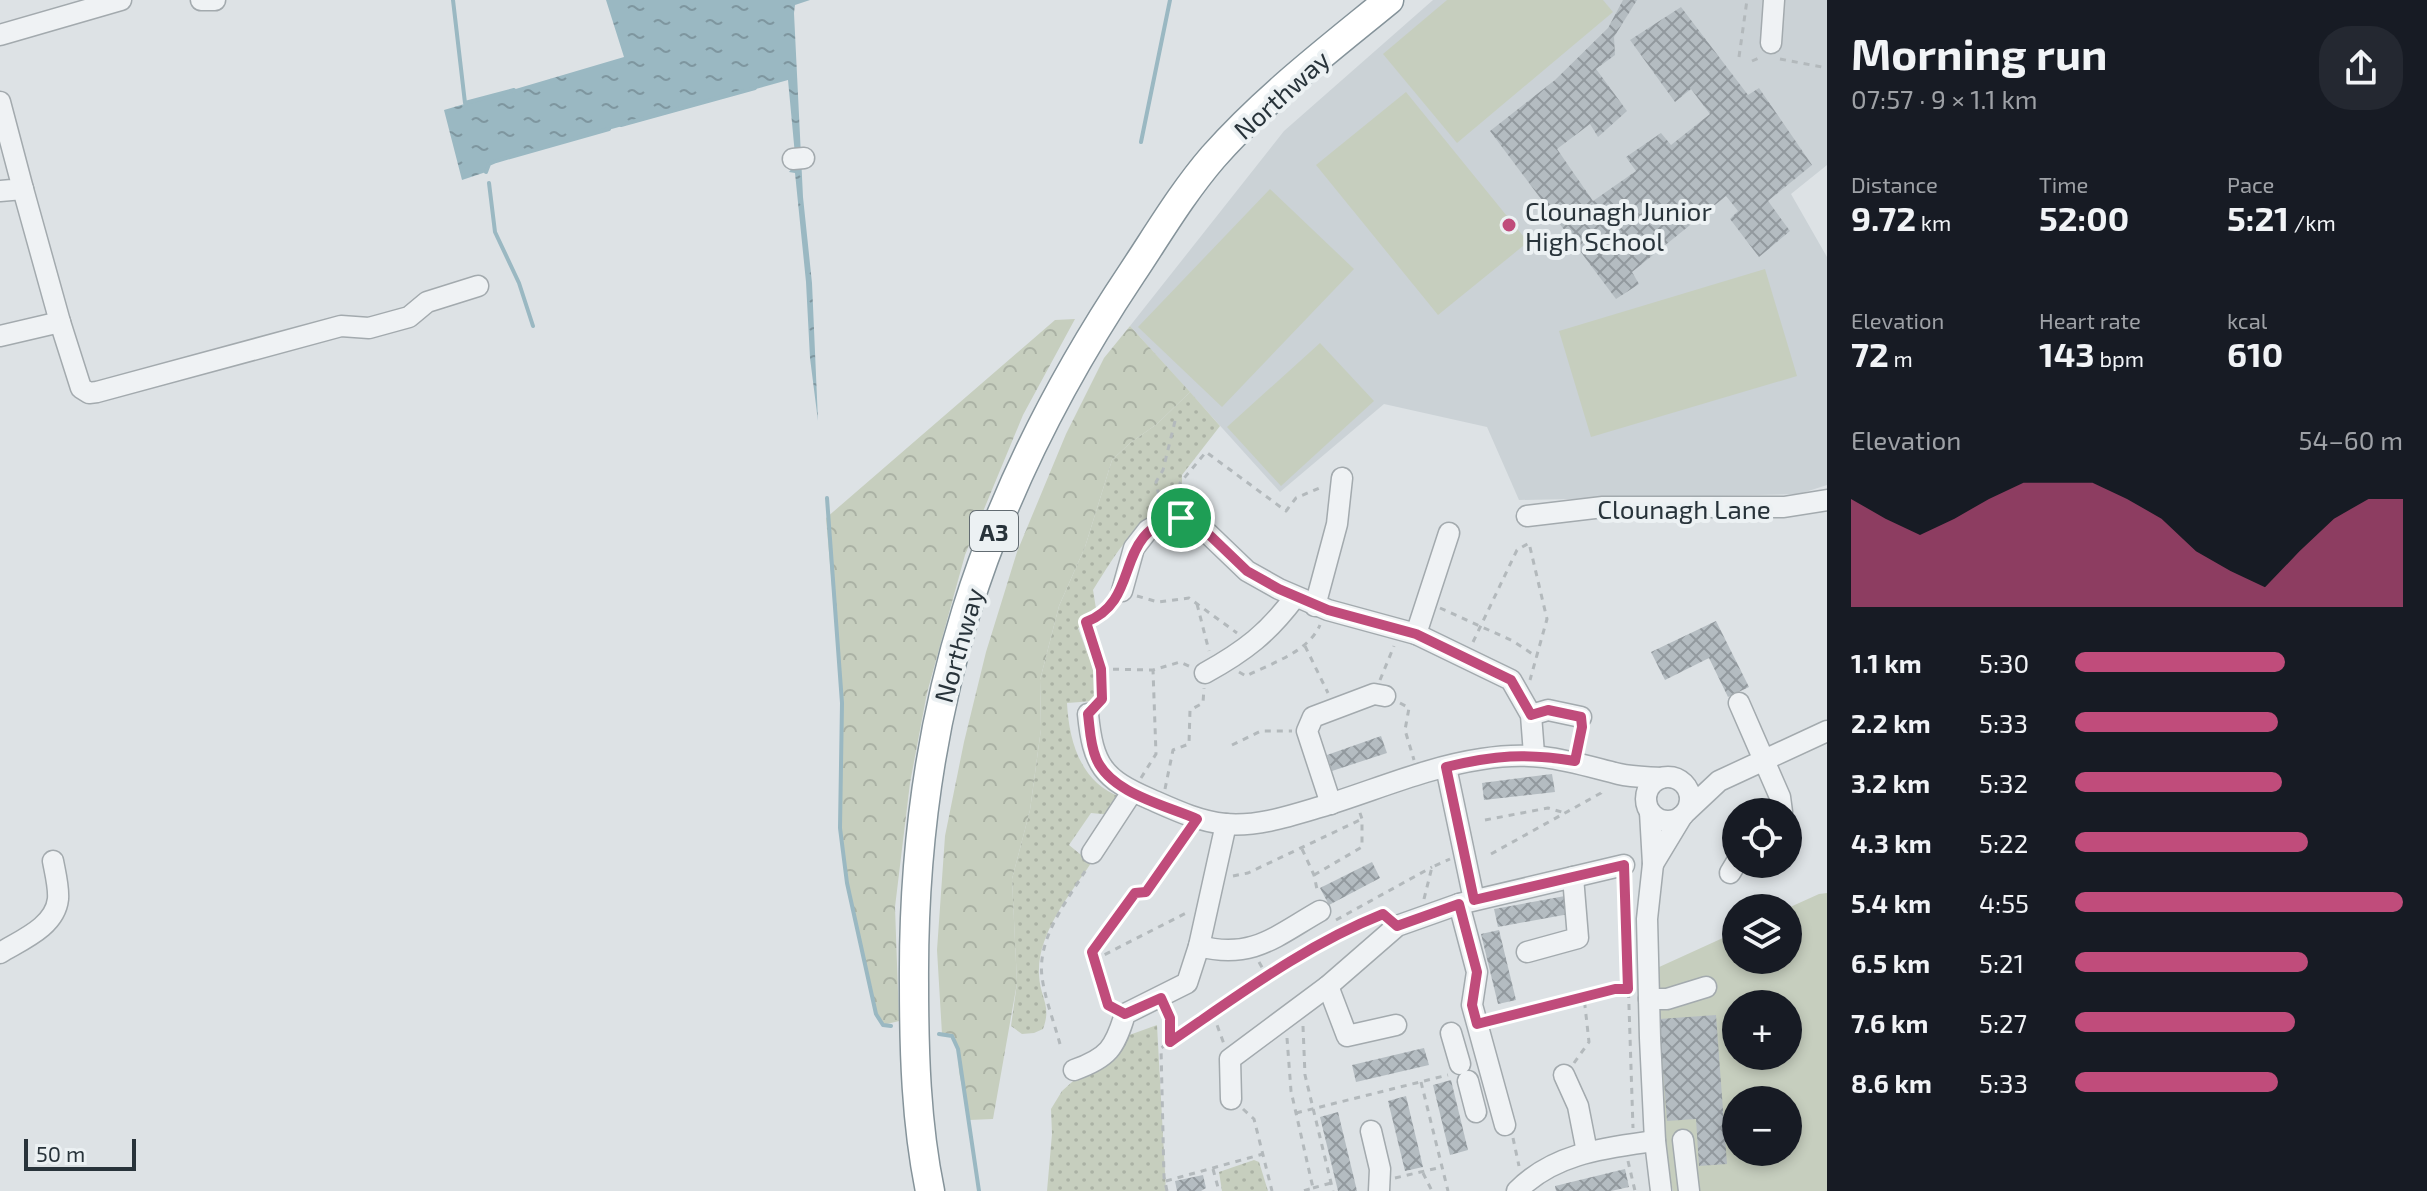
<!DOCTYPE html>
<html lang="en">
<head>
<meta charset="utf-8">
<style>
  :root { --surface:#171b24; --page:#242831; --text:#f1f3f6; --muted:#9ea1a6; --accent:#c04c7b }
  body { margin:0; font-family:"Exo 2",sans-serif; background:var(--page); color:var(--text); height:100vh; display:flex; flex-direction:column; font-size:30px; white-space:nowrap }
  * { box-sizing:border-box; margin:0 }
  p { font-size:26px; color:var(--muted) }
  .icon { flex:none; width:44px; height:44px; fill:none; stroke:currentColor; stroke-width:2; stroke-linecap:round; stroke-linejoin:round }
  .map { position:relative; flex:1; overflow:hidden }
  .sheet { display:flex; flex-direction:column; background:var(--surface); width:600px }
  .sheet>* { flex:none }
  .controls { position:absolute; left:1722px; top:798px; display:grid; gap:16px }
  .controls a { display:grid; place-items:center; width:80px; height:80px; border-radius:50%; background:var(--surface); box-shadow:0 4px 12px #0003; font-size:40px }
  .scale { position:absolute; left:24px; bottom:20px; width:112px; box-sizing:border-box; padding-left:8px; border:4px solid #28333a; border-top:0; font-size:22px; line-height:28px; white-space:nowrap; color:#28333a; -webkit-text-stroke:6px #ecf1f3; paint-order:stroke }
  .pin { position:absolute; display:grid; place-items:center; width:68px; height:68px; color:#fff; margin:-34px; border:4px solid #fff; border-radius:50%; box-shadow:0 2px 8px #0007 }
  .round { display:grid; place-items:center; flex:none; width:84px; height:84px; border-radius:32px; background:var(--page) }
  .head { display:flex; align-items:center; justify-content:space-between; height:136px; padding:0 24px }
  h1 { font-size:44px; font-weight:700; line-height:60px }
  .metrics { display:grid; grid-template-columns:repeat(3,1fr); gap:12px; height:136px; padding:8px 24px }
  .metrics div { display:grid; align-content:center }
  .metrics b { font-size:34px; font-weight:700 }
  .metrics small { font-size:22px; font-weight:400 }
  .metrics p { font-size:22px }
  .chart { height:224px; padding:16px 24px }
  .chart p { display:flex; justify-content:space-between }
  .chart svg { width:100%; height:144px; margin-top:8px; fill:var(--accent); opacity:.7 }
  ul { padding:0 24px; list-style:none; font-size:26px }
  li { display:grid; grid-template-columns:128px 96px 1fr; align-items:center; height:60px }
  li i { height:20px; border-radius:10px; background:var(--accent) }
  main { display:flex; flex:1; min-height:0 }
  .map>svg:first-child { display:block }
  .built { fill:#cbd2d6 }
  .grass { fill:url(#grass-dots) }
  .forest { fill:url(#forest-crowns) }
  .park { fill:#c6cebe; fill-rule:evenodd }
  .water { fill:url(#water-ripples) }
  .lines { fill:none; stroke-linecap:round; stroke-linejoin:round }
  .stream { stroke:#9ab8c2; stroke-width:4 }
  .building { fill:url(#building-cross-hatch) }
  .minor-casing { stroke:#a3aaae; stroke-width:23 }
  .highway-casing { stroke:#85939a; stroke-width:31 }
  .path { stroke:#b3b9bc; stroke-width:3; stroke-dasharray:6 6; stroke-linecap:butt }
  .minor { stroke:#eff2f4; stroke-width:20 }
  .highway { stroke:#fff; stroke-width:28 }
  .route-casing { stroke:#fff; stroke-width:16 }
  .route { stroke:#c04c7b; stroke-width:10 }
  .poi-dot { fill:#c04c7b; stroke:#ecf1f3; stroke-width:3 }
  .labels { text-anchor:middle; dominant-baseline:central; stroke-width:8; stroke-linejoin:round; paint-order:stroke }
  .shield { fill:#ecf1f3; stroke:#636c72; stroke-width:2 }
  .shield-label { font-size:24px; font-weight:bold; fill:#28333a }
  .street-label { font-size:26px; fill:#28333a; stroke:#ecf1f3 }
  .poi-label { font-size:26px; fill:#28333a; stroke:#ecf1f3; text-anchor:start }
</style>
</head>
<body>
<main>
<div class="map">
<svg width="1827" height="1191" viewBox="0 0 1827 1191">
  <defs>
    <pattern id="grass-dots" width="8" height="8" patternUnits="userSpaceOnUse" patternTransform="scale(2)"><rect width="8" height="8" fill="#c6cebe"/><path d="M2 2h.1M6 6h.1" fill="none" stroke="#aab1a4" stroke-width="1.8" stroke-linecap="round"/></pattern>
    <pattern id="forest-crowns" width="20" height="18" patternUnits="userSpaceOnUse" patternTransform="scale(2)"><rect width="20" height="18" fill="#c6cebe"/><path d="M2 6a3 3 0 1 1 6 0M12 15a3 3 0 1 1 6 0" fill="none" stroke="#aab1a4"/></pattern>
    <pattern id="water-ripples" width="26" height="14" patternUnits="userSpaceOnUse" patternTransform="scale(2)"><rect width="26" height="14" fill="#9ab8c2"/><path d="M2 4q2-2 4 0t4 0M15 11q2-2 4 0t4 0" fill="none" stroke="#7e969f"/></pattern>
    <pattern id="building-cross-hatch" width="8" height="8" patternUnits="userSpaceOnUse" patternTransform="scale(2)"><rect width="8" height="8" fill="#b4bcc1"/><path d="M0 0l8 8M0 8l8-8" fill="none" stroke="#92999e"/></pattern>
  </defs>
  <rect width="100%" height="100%" fill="#dde2e5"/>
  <polygon class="built" points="1433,0 1827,0 1827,165 1791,194 1827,257 1827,485 1799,494 1519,500 1487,427 1384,404 1280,492 1130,326 1284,131"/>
  <g class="grass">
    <path d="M 1190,392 L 1220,426 L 1182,475 L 1182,504 C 1132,523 1121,546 1093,590 L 1098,621 L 1078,628 L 1095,673 L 1094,701 L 1067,703 C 1069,742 1081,783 1121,797 L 1111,815 L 1091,813 L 1069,845 L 1091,863 C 1070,895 1037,933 1039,975 C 1040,998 1052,1005 1043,1029 L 1034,1033 L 1022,1034 L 1011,1026 L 1017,983 L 1012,879 L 1030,810 L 1041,729 L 1040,680 L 1059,606 L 1085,547 L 1112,460 L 1130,443 L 1157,424 Z"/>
    <polygon points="1157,1025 1166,1191 1047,1191 1052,1134 1051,1109 1062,1091 1121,1038"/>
    <polygon points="1254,1160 1259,1162 1268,1191 1222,1191 1219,1172"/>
  </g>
  <g class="forest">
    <polygon points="1075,319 1023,415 965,555 927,693 910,783 895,907 899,1021 883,1025 876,1014 847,883 840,828 842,703 826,518 1055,320"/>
    <polygon points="1130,326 1190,392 1157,424 1130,443 1112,460 1085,547 1059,606 1040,680 1041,729 1030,810 1012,879 1017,983 993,1119 969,1120 959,1072 958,1049 952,1036 942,1034 937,950 945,836 964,742 986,652 1017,552 1066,434 1104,358"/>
  </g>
  <g class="park">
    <polygon points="1447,0 1603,0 1613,12 1457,143 1383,54"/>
    <polygon points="1406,92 1528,242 1438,315 1316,165"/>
    <polygon points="1270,189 1354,269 1222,407 1138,327"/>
    <polygon points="1765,269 1797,376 1591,437 1559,331"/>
    <polygon points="1320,343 1374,401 1281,486 1227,427"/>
    <path d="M 1827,893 L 1827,1191 L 1673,1191 L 1667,1167 L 1657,1010 L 1657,968 L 1736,932 L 1736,960 L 1788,960 L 1788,908 L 1819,894 ZM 1736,1004 L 1788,1004 L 1788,1056 L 1736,1056 ZM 1736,1100 L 1788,1100 L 1788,1152 L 1736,1152 Z"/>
  </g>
  <polygon class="water" points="606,0 810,0 795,5 794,13 803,197 812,283 818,421 810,358 806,282 795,173 789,172 794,166 795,155 788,80 496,161 489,164 486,172 462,180 444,110 624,57"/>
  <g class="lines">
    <g class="stream">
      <polyline points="453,0 465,103 514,90"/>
      <polyline points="621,125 755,88"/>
      <polyline points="1141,142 1170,0"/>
      <polyline points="486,172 489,164 496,161 609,129"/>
      <polyline points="489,183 495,232 519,283 533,326"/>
      <polyline points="827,498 842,703 840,828 847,883 876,1014 883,1025 891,1026"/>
      <polyline points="939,1034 952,1036 958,1049 979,1191"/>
    </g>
  </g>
  <g class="building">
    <polygon points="1623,0 1637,0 1614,37 1615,55 1596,69 1627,111 1598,137 1590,124 1557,149 1593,201 1636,171 1626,157 1661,133 1671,145 1710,114 1691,89 1675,102 1630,40 1681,7 1748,95 1759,88 1812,165 1768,201 1790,231 1759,257 1730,219 1738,211 1726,196 1632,272 1639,284 1616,299 1490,131 1555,80 1608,28"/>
    <polygon points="1716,621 1749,687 1728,697 1709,658 1665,680 1651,652"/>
    <polygon points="1381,736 1387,753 1332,771 1327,755"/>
    <polygon points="1552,774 1555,792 1484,800 1482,783"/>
    <polygon points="1372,862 1380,878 1329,905 1320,888"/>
    <polygon points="1565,896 1569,914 1498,927 1494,909"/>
    <polygon points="1499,930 1516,1000 1498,1004 1481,934"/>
    <polygon points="1716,1015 1727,1164 1699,1166 1696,1119 1667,1121 1659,1019"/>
    <polygon points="1424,1048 1429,1065 1356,1082 1352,1065"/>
    <polygon points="1451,1080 1468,1150 1450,1155 1433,1085"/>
    <polygon points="1406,1096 1423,1167 1405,1171 1388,1101"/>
    <polygon points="1338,1112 1345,1141 1357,1191 1338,1191 1320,1117"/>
    <polygon points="1625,1169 1629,1187 1611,1191 1556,1191 1555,1186"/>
    <polygon points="1203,1175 1206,1188 1201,1191 1177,1191 1175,1181"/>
  </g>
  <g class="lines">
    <g class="minor-casing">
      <g id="minor">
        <polyline points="201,0 215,0"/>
        <polyline points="0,35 121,0"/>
        <polyline points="1771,43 1774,0"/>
        <polyline points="0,102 23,189 0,191"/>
        <polyline points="793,159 804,158"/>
        <polyline points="60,322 81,388 89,393 97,392 341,326 369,328 409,317 427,302 478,286"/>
        <polyline points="0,336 60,322 23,189"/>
        <polyline points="1527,516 1603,507 1784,507 1827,500"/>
        <polyline points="1122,591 1134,548 1148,530 1166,520 1181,518 1198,524 1247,571 1279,589 1328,610 1416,634 1511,680 1531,715 1534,754"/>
        <polyline points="1315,606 1337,524 1342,478"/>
        <polyline points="1416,634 1449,533"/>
        <path d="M 1205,673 C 1245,651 1268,633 1295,597"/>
        <polyline points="1739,703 1780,797 1782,812"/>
        <path d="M 1088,714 C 1093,765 1103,779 1150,799 C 1175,810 1198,821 1225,824 C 1257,827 1290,816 1320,807 C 1373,791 1427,767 1482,759 C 1538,750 1567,761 1619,774 C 1632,777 1647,777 1661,778"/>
        <polyline points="1531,715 1548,710 1581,717"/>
        <polyline points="1446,767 1474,900"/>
        <circle cx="1668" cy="799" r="22"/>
        <polyline points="1331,804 1307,731 1313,717 1374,694 1385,696"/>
        <polyline points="1687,811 1719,781 1827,731"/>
        <polyline points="1650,812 1653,864 1647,919 1650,1038 1655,1141 1661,1191"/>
        <polyline points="1092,853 1132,792"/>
        <polyline points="1653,864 1682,816"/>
        <polyline points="1730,873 1736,863"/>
        <polyline points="1459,904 1477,972 1472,1005 1505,1125"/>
        <path d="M 1199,946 C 1252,960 1276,936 1320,911"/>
        <polyline points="1527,952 1578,938 1573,877"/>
        <path d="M 0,953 C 21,940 55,927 58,899 C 59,887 55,872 53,861"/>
        <polyline points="1328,986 1347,1036 1396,1025"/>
        <polyline points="1649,999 1667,999 1706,987"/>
        <polyline points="1451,1033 1460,1064"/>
        <path d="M 1074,1070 C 1108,1058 1115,1048 1125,1014 L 1187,983 L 1199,946 L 1226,824"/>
        <polyline points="1564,1075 1578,1106 1587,1152"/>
        <polyline points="1468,1081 1476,1112"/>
        <polyline points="1231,1099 1230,1059 1328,986 1397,926 1459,904 1624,865"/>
        <polyline points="1371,1131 1380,1169 1379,1191"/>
        <polyline points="1683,1140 1689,1191"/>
        <path d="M 1517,1191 C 1554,1153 1605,1148 1655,1141"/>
      </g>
    </g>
    <g class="highway-casing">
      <path id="highway" d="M 930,1191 C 916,1123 914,1052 914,983 C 912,714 983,496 1132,273 C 1158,234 1182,193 1213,157 C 1265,98 1328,50 1389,0"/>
    </g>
    <g class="path">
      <polyline points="1739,57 1747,0"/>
      <polyline points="1780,59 1827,68"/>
      <polyline points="1752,61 1761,57"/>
      <polyline points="1180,500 1180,483 1206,452 1286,511 1296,498 1324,486"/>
      <polyline points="1167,504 1159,496 1156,482 1163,470 1176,417"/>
      <polyline points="1137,596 1158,602 1189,598 1237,633"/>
      <polyline points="1197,604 1209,651"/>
      <polyline points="1440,608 1513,641 1537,657"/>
      <polyline points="1473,642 1517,550 1529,543 1547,619 1530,680"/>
      <polyline points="1305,646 1328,693"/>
      <polyline points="1101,669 1153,670 1180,662 1191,667"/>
      <path d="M 1239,672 L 1246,676 C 1272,663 1308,652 1320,625"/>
      <polyline points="1380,680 1394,646"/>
      <polyline points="1099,702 1102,699 1101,669 1086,622 1101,617 1112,603"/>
      <polyline points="1400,703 1409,708 1405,730 1414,760"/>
      <polyline points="1232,745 1261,731 1292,731"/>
      <polyline points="1141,778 1156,754 1153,670"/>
      <polyline points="1165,789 1173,750 1189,744 1190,710 1203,703 1204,688"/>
      <polyline points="1485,820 1548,808 1565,813"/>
      <polyline points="1302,849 1314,875 1318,894"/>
      <polyline points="1491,854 1601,793 1603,789"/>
      <polyline points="1314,875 1362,847 1362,819 1359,810"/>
      <polyline points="1233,876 1248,873 1362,819"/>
      <polyline points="1625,884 1633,1128"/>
      <polyline points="1424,899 1432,867 1450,859"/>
      <polyline points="1336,920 1432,867"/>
      <polyline points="1094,960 1190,911"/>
      <polyline points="1259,962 1267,976"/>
      <polyline points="1112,1006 1101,988 1092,952 1135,893 1146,892 1188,832"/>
      <polyline points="1167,1010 1170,1018 1170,1042"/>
      <polyline points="1213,1014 1224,1044"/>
      <polyline points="1493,1020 1615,989 1628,989"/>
      <polyline points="1303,1026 1305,1075 1333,1191"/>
      <polyline points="1287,1038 1291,1091 1313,1188 1303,1191"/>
      <path d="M 1060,1044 C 1054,1022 1045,999 1042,977 C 1037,937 1068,900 1087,868"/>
      <polyline points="1574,1063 1589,1042 1584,997"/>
      <polyline points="1421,1082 1448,1191"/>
      <polyline points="1243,1109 1254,1119 1272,1191"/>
      <polyline points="1296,1113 1448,1075"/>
      <polyline points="1513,1138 1519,1166"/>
      <polyline points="1628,1161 1635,1191"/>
      <polyline points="1213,1169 1219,1191"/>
      <polyline points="1423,1173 1432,1191"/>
      <polyline points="1395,1178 1442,1167"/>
      <polyline points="1166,1181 1263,1154"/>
      <polyline points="1313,1188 1331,1183"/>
      <path d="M 1167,1191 L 1164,1177 L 1161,1048 C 1233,1000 1302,946 1383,914 L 1385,916"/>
    </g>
    <use href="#minor" class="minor"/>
    <use href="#highway" class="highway"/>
  </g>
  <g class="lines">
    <g class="route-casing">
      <path id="route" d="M 1181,518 L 1198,524 L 1247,571 L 1279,589 L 1328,610 L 1416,634 L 1511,680 L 1531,715 L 1548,710 L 1581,717 L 1582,727 L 1575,761 C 1525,753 1495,755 1446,767 L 1474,900 L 1624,865 L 1628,989 L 1615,989 L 1477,1024 L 1472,1005 L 1477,972 L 1459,904 L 1397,926 L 1383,914 C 1305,945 1239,995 1170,1042 L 1170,1018 L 1161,998 L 1125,1014 L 1108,1005 L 1092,952 L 1135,893 L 1146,892 L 1197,819 C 1165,805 1110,793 1096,758 C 1090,744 1090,729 1088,714 L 1102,699 L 1101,669 L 1086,622 C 1144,600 1111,529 1181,518 Z"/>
    </g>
    <use href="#route" class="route"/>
  </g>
  <circle class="poi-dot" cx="1509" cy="225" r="8"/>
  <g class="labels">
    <rect class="shield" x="970" y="511" width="48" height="40" rx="6"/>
    <g class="shield-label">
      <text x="994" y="531">A3</text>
    </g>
    <g class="street-label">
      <text transform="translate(1281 94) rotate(-42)">Northway</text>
      <text x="1684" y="508">Clounagh Lane</text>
      <text transform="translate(958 645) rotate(-74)">Northway</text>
    </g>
    <g class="poi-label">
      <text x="1525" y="210">Clounagh Junior<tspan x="1525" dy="30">High School</tspan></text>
    </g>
  </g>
</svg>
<div class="controls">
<a><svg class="icon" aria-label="locate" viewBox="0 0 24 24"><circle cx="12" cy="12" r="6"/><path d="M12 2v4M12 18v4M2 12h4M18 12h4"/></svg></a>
<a><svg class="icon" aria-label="layers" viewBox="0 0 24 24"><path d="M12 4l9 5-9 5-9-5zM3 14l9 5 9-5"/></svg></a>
<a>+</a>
<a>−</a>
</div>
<div class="scale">50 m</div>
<div class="pin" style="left:1181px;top:518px;background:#1e9e55"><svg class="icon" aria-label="arrive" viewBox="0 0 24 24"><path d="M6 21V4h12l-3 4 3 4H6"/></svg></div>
</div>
<section class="sheet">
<div class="head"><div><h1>Morning run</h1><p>07:57 · 9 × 1.1 km</p></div><a class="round"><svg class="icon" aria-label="share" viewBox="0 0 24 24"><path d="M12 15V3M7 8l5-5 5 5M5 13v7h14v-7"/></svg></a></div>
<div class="metrics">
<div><p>Distance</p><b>9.72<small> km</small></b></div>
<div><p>Time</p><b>52:00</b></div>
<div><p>Pace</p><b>5:21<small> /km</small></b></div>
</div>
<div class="metrics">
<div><p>Elevation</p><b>72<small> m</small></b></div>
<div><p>Heart rate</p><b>143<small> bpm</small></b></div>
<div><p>kcal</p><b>610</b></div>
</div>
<div class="chart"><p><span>Elevation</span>54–60 m</p>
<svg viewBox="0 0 160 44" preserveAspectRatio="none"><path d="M0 44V11L10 17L20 22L30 17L40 11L50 6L60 6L70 6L80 11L90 17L100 27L110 33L120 38L130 27L140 17L150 11L160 11V44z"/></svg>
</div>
<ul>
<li><b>1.1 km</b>5:30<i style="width:64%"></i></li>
<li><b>2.2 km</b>5:33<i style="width:62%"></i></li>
<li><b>3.2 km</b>5:32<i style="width:63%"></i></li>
<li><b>4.3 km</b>5:22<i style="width:71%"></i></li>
<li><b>5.4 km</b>4:55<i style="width:100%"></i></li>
<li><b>6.5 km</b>5:21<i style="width:71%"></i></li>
<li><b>7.6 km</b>5:27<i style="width:67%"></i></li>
<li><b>8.6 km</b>5:33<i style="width:62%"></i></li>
</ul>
</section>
</main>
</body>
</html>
